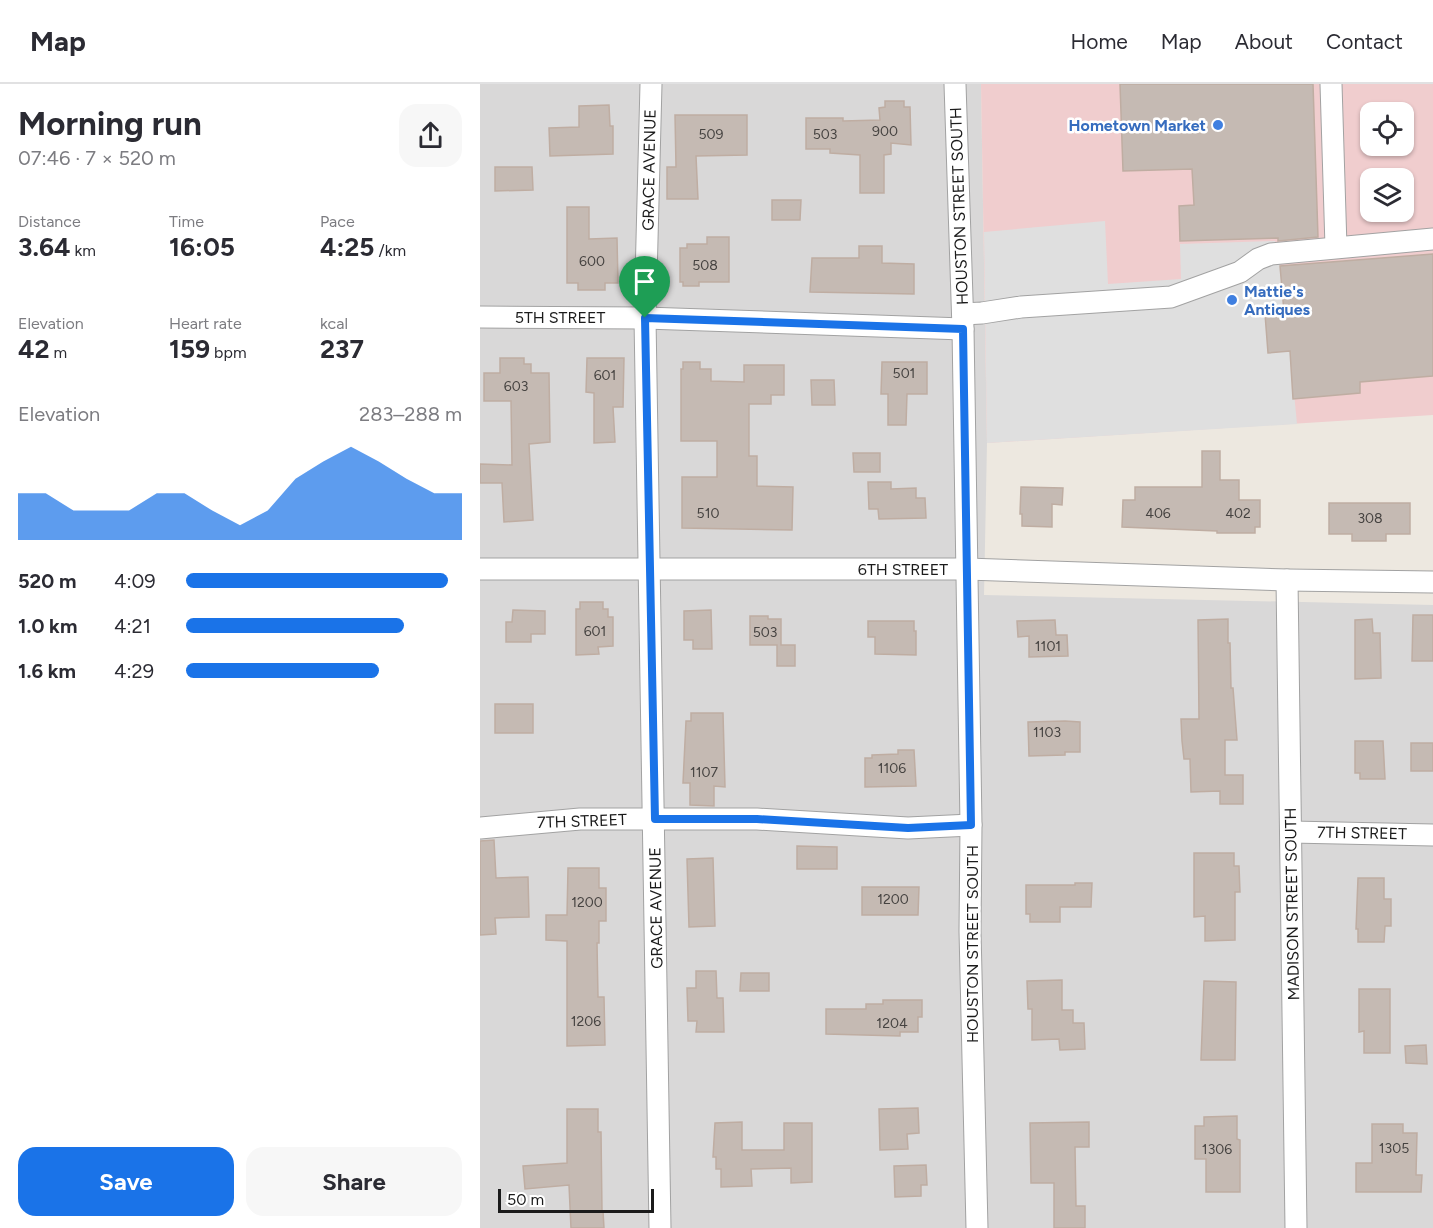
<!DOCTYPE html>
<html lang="en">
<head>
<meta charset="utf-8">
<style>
  :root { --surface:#fff; --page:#f7f7f7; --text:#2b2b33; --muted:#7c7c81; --line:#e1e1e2; --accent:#1a73e8 }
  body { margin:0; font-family:Figtree,sans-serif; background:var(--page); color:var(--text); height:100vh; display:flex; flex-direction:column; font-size:22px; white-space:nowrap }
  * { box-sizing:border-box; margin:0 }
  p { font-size:20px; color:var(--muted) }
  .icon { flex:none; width:33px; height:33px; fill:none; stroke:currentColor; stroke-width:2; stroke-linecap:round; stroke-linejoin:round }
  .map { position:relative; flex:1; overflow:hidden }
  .drawer { display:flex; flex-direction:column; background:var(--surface); width:480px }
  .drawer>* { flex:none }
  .tools { position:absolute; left:880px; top:18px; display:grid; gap:12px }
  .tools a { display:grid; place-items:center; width:54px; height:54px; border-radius:12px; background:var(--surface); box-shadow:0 2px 4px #0004; font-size:30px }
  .scale { position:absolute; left:18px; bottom:15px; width:156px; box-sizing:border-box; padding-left:6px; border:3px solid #1b1b1b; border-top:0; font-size:16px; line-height:21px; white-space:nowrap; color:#1b1b1b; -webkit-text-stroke:4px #fff; paint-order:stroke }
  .pin { position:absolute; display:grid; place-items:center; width:51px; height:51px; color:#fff; margin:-62px -26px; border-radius:50% 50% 50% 0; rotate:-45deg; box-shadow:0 0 6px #0007 }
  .pin .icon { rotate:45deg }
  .round { display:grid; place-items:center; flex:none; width:63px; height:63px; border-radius:18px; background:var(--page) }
  .summary { display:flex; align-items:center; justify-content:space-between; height:102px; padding:0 18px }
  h1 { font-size:33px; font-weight:700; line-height:45px }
  .stats { display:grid; grid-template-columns:repeat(3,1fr); gap:9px; height:102px; padding:6px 18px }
  .stats div { display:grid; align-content:center }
  .stats b { font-size:26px; font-weight:700 }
  .stats small { font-size:16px; font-weight:400 }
  .stats p { font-size:16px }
  .chart { height:168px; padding:12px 18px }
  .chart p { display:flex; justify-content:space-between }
  .chart svg { width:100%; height:108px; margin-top:6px; fill:var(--accent); opacity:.7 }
  .primary-button { display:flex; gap:12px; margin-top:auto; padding:12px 18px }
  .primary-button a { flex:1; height:69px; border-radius:18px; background:var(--accent); color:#fff; font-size:24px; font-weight:700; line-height:69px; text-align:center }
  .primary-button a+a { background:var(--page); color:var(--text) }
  ul { padding:0 18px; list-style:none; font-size:20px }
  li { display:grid; grid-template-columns:96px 72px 1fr; align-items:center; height:45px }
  li i { height:15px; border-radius:8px; background:var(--accent) }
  header { display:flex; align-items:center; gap:36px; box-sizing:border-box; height:84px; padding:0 30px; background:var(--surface); border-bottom:2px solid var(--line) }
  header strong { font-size:28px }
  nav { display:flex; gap:33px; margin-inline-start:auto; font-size:21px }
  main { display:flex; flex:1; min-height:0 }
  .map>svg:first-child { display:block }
  .residential { fill:#d9d8d8 }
  .commercial { fill:#f0cdce; fill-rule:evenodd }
  .parking { fill:#dfdfdf }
  .building { fill:#c5bab3; stroke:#bfada2; stroke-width:1.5 }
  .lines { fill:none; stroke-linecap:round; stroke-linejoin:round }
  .minor-casing { stroke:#a2a2a2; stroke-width:23 }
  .minor { stroke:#fff; stroke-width:21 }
  .route-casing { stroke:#fff; stroke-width:12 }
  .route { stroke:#1a73e8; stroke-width:8 }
  .shop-dot { fill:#3f7fe0; stroke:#fff; stroke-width:2 }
  .labels { text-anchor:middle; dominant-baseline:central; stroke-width:5; stroke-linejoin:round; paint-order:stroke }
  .number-label { font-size:14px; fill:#464341 }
  .shop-label { font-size:16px; font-weight:bold; fill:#366cbe; stroke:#fff; text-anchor:end }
  .street-label { font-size:16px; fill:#1b1b1b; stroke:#fff }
</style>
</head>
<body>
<header>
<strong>Map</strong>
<nav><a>Home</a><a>Map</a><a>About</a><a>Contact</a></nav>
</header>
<main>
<section class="drawer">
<div class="summary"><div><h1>Morning run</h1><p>07:46 · 7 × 520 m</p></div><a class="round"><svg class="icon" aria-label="share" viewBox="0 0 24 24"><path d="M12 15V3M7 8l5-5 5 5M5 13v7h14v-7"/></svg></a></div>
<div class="stats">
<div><p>Distance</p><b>3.64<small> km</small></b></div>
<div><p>Time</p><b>16:05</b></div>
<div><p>Pace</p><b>4:25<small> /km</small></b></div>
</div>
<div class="stats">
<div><p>Elevation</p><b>42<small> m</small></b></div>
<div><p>Heart rate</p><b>159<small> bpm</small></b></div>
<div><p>kcal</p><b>237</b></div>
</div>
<div class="chart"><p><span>Elevation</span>283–288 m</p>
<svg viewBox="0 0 160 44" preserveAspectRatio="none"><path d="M0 44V25L10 25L20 32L30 32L40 32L50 25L60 25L70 32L80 38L90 32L100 19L110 12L120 6L130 12L140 19L150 25L160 25V44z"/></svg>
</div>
<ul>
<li><b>520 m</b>4:09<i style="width:95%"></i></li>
<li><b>1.0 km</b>4:21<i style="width:79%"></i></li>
<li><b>1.6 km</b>4:29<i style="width:70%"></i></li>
</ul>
<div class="primary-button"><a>Save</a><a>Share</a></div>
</section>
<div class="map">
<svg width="953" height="1144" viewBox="0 0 953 1144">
  <rect width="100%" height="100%" fill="#ede8e0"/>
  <polygon class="residential" points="0,0 501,0 507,359 504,511 953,521 953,1144 0,1144"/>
  <path class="commercial" d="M 501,0 L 953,0 L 953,331 L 507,359 ZM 891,28 L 924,28 L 924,62 L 891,62 ZM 891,94 L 924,94 L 924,128 L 891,128 Z"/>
  <polygon class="parking" points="625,137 628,200 701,195 700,160 795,157 800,182 804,228 789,269 810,267 817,340 507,359 504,148"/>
  <g class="building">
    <polygon points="640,0 833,0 838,153 798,157 798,154 700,157 699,122 714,121 712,85 643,87"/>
    <polygon points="405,17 424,17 424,23 430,23 431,61 411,59 411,70 404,71 404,109 380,109 380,71 350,69 350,65 326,65 326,34 363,34 363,37 400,36 399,24 405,23"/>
    <polygon points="129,21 130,42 133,42 133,70 70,72 69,44 99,43 99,22"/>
    <polygon points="195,31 267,31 267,71 216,72 218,115 187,115 187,83 196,83"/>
    <polygon points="15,83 52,83 53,106 15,107"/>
    <polygon points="292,116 321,116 320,136 292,136"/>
    <polygon points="87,123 109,123 109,155 137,154 138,199 125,199 125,206 98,206 98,199 87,199"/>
    <polygon points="227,153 249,153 249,198 219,198 219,202 203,202 203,198 200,198 200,164 207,164 207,160 227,160"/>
    <polygon points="379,162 402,162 402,179 434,180 434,210 330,208 332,174 379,174"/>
    <polygon points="953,170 953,292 880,298 880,309 813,315 810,267 788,269 785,230 804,228 800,182"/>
    <polygon points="20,274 44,274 44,280 51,280 51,289 69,289 70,358 49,360 53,436 24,438 22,399 0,399 0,380 32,381 31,317 4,317 4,289 20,289"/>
    <polygon points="107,274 144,274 143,323 133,323 135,358 114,359 114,309 106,308"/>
    <polygon points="203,278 220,278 220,285 231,285 231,297 264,298 264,281 304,281 304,311 291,311 291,320 269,320 269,372 277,372 277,402 313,403 312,446 202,444 202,393 237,393 237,357 201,357 201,285 203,285"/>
    <polygon points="402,278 447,278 447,310 427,310 426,341 408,341 408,310 401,310"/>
    <polygon points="331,296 354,296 355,321 332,321"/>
    <polygon points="722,367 740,367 740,396 759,396 759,416 780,416 780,443 775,443 775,449 737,449 737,447 642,443 643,416 655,416 655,403 722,403"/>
    <polygon points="373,369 400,369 400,388 374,388"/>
    <polygon points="388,398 411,398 411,405 436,404 436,414 445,414 446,434 399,435 398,425 389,425"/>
    <polygon points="541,403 583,404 582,421 572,420 572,443 542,442 542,430 540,430"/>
    <polygon points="849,419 930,419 930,450 906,450 906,457 872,457 872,450 849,450"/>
    <polygon points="100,518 123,518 123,525 128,525 128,533 133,533 133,562 118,563 119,570 96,571 96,525 100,525"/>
    <polygon points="33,526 65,527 65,550 51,550 51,558 26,558 26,538 32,538"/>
    <polygon points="231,526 232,565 213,565 213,556 204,556 204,527"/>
    <polygon points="933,531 953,531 953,577 932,577"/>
    <polygon points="270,532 288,532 288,535 301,535 301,561 315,561 315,582 297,582 297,561 270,561"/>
    <polygon points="748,535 748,559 750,559 751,604 753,604 757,656 745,656 745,691 763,691 763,720 740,720 740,707 711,708 710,675 704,675 702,657 701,635 719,635 718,536"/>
    <polygon points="892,535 893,549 900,549 900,551 901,594 875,595 875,536"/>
    <polygon points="575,536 576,551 587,551 588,572 549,573 549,552 538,553 537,537"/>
    <polygon points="388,537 434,537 434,547 436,547 436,571 395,570 395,553 388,553"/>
    <rect x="15" y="620" width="38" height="29"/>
    <polygon points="211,629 243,629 245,703 234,702 234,722 210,721 210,699 203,699 206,637 211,637"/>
    <polygon points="585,637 600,638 600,668 585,668 585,671 549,672 548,638"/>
    <polygon points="875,657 903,657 905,695 880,695 880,689 875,689"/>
    <rect x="931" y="659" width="22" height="28"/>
    <polygon points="418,666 434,666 436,702 385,703 385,674 392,674 392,671 418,670"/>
    <polygon points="14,756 16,794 48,793 49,833 15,834 16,850 0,851 0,757"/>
    <polygon points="317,762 357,763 357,785 317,785"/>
    <polygon points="714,769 754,769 754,782 759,782 760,808 755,808 755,856 725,857 725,832 714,833"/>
    <polygon points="233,774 235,842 209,843 207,775"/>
    <polygon points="88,784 119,784 119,804 126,804 126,837 119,837 119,859 117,859 118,913 124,913 125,961 87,962 87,857 66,856 66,831 87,831"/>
    <polygon points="878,794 904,794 904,815 911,815 911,842 905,842 904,858 878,858 878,845 876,845"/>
    <polygon points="595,799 612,799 611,823 580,823 580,838 550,838 550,830 546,830 546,801 595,801"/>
    <polygon points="382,803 439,803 438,831 382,831"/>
    <polygon points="216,887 236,887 237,914 243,914 244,948 216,948 217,937 208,937 207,904 216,904"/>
    <polygon points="261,889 289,889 289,907 260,907"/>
    <polygon points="582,896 582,926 593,926 593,939 604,939 605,965 580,966 579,955 552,956 552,925 548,925 547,897"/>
    <polygon points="724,897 756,898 755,976 721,976"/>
    <polygon points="879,905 910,905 910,969 884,969 884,947 879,948"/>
    <polygon points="403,916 442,916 442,933 438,933 438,948 420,948 420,952 346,950 346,925 386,925 386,920 403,920"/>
    <polygon points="946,961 947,980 926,979 925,962"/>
    <polygon points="438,1024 439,1049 427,1050 428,1065 400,1066 399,1025"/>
    <polygon points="87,1025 118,1025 118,1048 121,1048 122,1127 123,1127 124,1144 91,1144 89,1101 45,1105 43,1082 87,1079"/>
    <polygon points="757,1032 757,1055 760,1056 760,1108 726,1108 726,1075 715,1075 715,1042 724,1042 724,1033"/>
    <polygon points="262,1038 262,1066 304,1066 304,1039 332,1039 332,1098 311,1099 311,1084 271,1085 272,1102 241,1103 241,1085 236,1085 236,1073 233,1073 235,1039"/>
    <polygon points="609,1038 609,1063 595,1063 596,1122 605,1122 605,1144 574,1144 574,1099 551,1099 550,1039"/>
    <polygon points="892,1040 923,1040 923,1049 937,1049 936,1091 942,1091 941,1108 876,1108 876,1079 892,1079"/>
    <polygon points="446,1081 447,1101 441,1101 441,1112 415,1113 414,1082"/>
  </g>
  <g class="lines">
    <g class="minor-casing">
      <g id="minor">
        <polyline points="171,0 165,234 180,1144"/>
        <polyline points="475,0 483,245 491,741 490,847 497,1144"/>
        <polyline points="851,0 856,163"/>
        <polyline points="483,230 502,229 541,223 691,213 760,188 778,175 791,170 953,155"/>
        <polyline points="0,233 165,234 483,245"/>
        <polyline points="0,485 487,485 807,496 953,498"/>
        <polyline points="807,496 816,1144"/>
        <polyline points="0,744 100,735 277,735 428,744 491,741"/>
        <polyline points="811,748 953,751"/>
      </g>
    </g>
    <use href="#minor" class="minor"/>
  </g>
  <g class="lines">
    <g class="route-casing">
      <polygon id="route" points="165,234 483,245 491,741 428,744 277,735 175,735"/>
    </g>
    <use href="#route" class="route"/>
  </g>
  <g class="shop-dot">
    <circle cx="738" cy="41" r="6"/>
    <circle cx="752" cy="216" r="6"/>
  </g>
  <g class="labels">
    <g class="number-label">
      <text x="405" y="47">900</text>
      <text x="231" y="50">509</text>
      <text x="345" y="50">503</text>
      <text x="112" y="177">600</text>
      <text x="225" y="181">508</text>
      <text x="424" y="289">501</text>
      <text x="125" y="291">601</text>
      <text x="36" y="302">603</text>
      <text x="228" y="429">510</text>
      <text x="678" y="429">406</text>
      <text x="758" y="429">402</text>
      <text x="890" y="434">308</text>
      <text x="115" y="547">601</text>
      <text x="285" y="548">503</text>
      <text x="568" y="562">1101</text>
      <text x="567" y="648">1103</text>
      <text x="412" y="684">1106</text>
      <text x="224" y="688">1107</text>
      <text x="413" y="815">1200</text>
      <text x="107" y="818">1200</text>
      <text x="106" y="937">1206</text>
      <text x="412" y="939">1204</text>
      <text x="914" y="1064">1305</text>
      <text x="737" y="1065">1306</text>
    </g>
    <g class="shop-label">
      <text x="726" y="41">Hometown Market</text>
      <text x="764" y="207" text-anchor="start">Mattie's<tspan x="764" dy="18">Antiques</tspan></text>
    </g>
    <g class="street-label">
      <text transform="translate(169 86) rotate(-89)">GRACE AVENUE</text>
      <text transform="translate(479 122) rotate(-92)">HOUSTON STREET SOUTH</text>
      <text x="80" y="233">5TH STREET</text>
      <text x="423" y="485">6TH STREET</text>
      <text transform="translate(102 737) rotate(-2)">7TH STREET</text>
      <text transform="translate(882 749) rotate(1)">7TH STREET</text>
      <text transform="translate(812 820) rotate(-91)">MADISON STREET SOUTH</text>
      <text transform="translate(176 824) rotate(-91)">GRACE AVENUE</text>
      <text transform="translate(492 860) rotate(-90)">HOUSTON STREET SOUTH</text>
    </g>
  </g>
</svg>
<div class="tools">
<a><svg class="icon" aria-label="locate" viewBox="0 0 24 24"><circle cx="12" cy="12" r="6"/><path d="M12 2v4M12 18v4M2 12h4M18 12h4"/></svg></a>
<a><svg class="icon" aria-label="layers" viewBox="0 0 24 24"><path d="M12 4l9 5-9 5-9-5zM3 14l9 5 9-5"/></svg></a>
</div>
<div class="scale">50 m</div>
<div class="pin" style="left:165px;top:234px;background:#1e9e55"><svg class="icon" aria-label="arrive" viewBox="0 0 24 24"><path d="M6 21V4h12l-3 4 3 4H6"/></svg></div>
</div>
</main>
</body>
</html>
